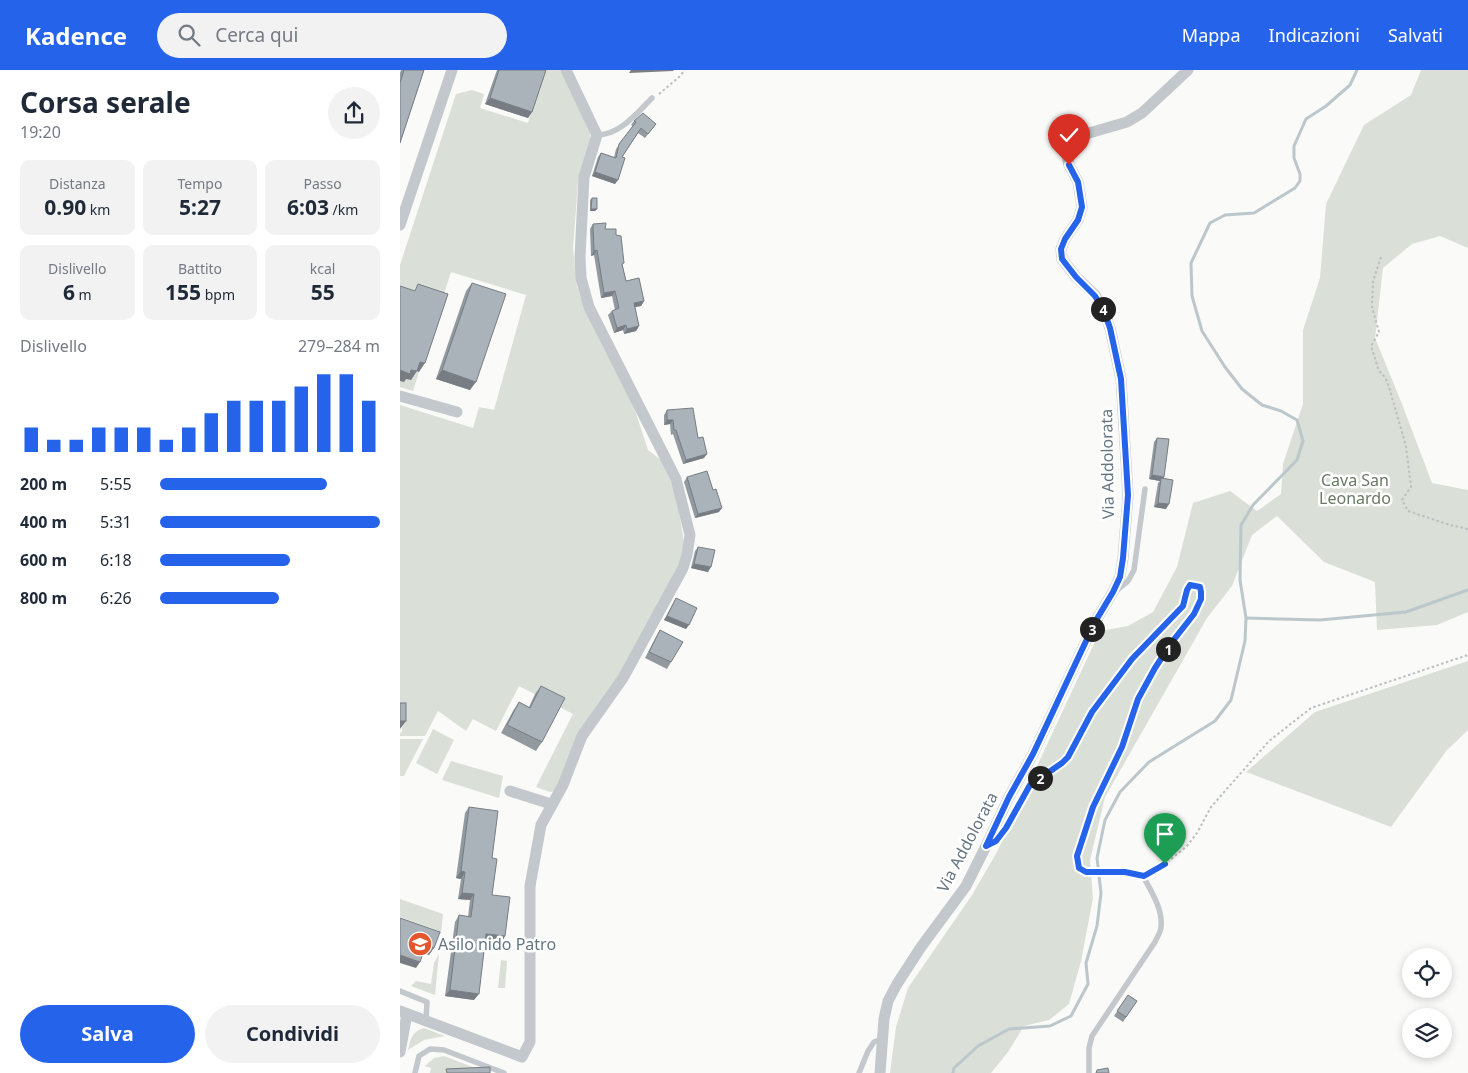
<!DOCTYPE html>
<html lang="it">
<head>
<meta charset="utf-8">
<style>
  :root { --surface:#fff; --page:#f2f2f3; --text:#1f2937; --muted:#747a83; --accent:#2563eb }
  body { margin:0; font-family:"Noto Sans",sans-serif; background:var(--page); color:var(--text); height:100vh; display:flex; flex-direction:column; font-size:19px; white-space:nowrap }
  * { box-sizing:border-box; margin:0 }
  p { font-size:16px; color:var(--muted) }
  .icon { flex:none; width:28px; height:28px; fill:none; stroke:currentColor; stroke-width:2; stroke-linecap:round; stroke-linejoin:round }
  .map { position:relative; flex:1; overflow:hidden }
  .side { display:flex; flex-direction:column; background:var(--surface); width:400px }
  .side>* { flex:none }
  .controls { position:absolute; left:1002px; top:878px; display:grid; gap:10px }
  .controls a { display:grid; place-items:center; width:50px; height:50px; border-radius:50%; background:var(--surface); box-shadow:0 2px 8px #0003; font-size:25px }
  .pin { position:absolute; display:grid; place-items:center; width:42px; height:42px; color:#fff; margin:-51px -21px; border-radius:50% 50% 50% 0; rotate:-45deg; box-shadow:0 0 5px #0007 }
  .pin .icon { rotate:45deg }
  .km { position:absolute; width:25px; height:25px; margin:-12px; border-radius:50%; background:#222; color:#fff; font-size:14px; line-height:25px; text-align:center }
  .round { display:grid; place-items:center; flex:none; width:52px; height:52px; border-radius:26px; background:var(--page) }
  .overview { display:flex; align-items:center; justify-content:space-between; height:85px; padding:0 20px }
  h1 { font-size:28px; font-weight:700; line-height:38px }
  .metrics { display:grid; grid-template-columns:repeat(3,1fr); gap:8px; height:85px; padding:5px 20px }
  .metrics div { display:grid; align-content:center; border-radius:10px; background:var(--page); text-align:center }
  .metrics b { font-size:21px; font-weight:700 }
  .metrics small { font-size:14px; font-weight:400 }
  .metrics p { font-size:14px }
  .chart { height:140px; padding:10px 20px }
  .chart p { display:flex; justify-content:space-between }
  .chart svg { width:100%; height:90px; margin-top:5px; stroke:var(--accent); stroke-width:6 }
  .cta { display:flex; gap:10px; margin-top:auto; padding:10px 20px }
  .cta a { flex:1; height:58px; border-radius:30px; background:var(--accent); color:#fff; font-size:20px; font-weight:700; line-height:58px; text-align:center }
  .cta a+a { background:var(--page); color:var(--text) }
  ul { padding:0 20px; list-style:none; font-size:16px }
  li { display:grid; grid-template-columns:80px 60px 1fr; align-items:center; height:38px }
  li i { height:12px; border-radius:6px; background:var(--accent) }
  header { display:flex; align-items:center; gap:30px; box-sizing:border-box; height:70px; padding:0 25px; background:var(--accent); color:#fff }
  header strong { font-size:24px }
  nav { display:flex; gap:28px; margin-inline-start:auto; font-size:18px }
  .search { width:350px; height:45px; background:var(--page); display:flex; align-items:center; gap:12px; box-sizing:border-box; padding:0 18px; border-radius:28px; color:var(--muted); font-size:19px }
  main { display:flex; flex:1; min-height:0 }
  .map>svg:first-child { display:block }
  .green { fill:#dadfd7 }
  .lines { fill:none; stroke-linecap:round; stroke-linejoin:round }
  .stream { stroke:#bbc7cb; stroke-width:3 }
  .path { stroke:#bbbfc2; stroke-width:2; stroke-dasharray:2.5 2.5; stroke-linecap:butt }
  .lane { stroke:#c3c8cc; stroke-width:5.5 }
  .street { stroke:#c3c8cc; stroke-width:11 }
  .wall { fill:#929a9f }
  .shaded-wall { fill:#777d82 }
  .building { fill:#aab3b9; stroke:#777d82 }
  .route-casing { stroke:#fff; stroke-width:10 }
  .route { stroke:#2563eb; stroke-width:6 }
  .labels { text-anchor:middle; dominant-baseline:central; stroke-width:5; stroke-linejoin:round; paint-order:stroke }
  .street-label { font-size:16px; fill:#657683; stroke:#fff }
  .park-label { font-size:16px; fill:#687a64; stroke:#fff }
  .poi-label { font-size:16px; fill:#657683; stroke:#fff; text-anchor:start }
</style>
</head>
<body>
<header>
<strong>Kadence</strong>
<div class="search"><svg class="icon" aria-label="search" viewBox="0 0 24 24"><circle cx="10" cy="10" r="6"/><path d="M15 15l6 6"/></svg>Cerca qui</div>
<nav><a>Mappa</a><a>Indicazioni</a><a>Salvati</a></nav>
</header>
<main>
<section class="side">
<div class="overview"><div><h1>Corsa serale</h1><p>19:20</p></div><a class="round"><svg class="icon" aria-label="share" viewBox="0 0 24 24"><path d="M12 15V3M7 8l5-5 5 5M5 13v7h14v-7"/></svg></a></div>
<div class="metrics">
<div><p>Distanza</p><b>0.90<small> km</small></b></div>
<div><p>Tempo</p><b>5:27</b></div>
<div><p>Passo</p><b>6:03<small> /km</small></b></div>
</div>
<div class="metrics">
<div><p>Dislivello</p><b>6<small> m</small></b></div>
<div><p>Battito</p><b>155<small> bpm</small></b></div>
<div><p>kcal</p><b>55</b></div>
</div>
<div class="chart"><p><span>Dislivello</span>279–284 m</p>
<svg viewBox="0 0 160 44" preserveAspectRatio="none"><path d="M5 44V32M15 44V38M25 44V38M35 44V32M45 44V32M55 44V32M65 44V38M75 44V32M85 44V25M95 44V19M105 44V19M115 44V19M125 44V12M135 44V6M145 44V6M155 44V19"/></svg>
</div>
<ul>
<li><b>200 m</b>5:55<i style="width:76%"></i></li>
<li><b>400 m</b>5:31<i style="width:100%"></i></li>
<li><b>600 m</b>6:18<i style="width:59%"></i></li>
<li><b>800 m</b>6:26<i style="width:54%"></i></li>
</ul>
<div class="cta"><a>Salva</a><a>Condividi</a></div>
</section>
<div class="map">
<svg width="1068" height="1003" viewBox="0 0 1068 1003">
  <rect width="100%" height="100%" fill="#fafaf8"/>
  <g class="green">
    <polygon points="145,0 160,0 187,51 190,62 191,72 178,112 173,179 177,216 181,228 203,277 231,328 248,380 261,390 276,423 284,472 280,496 155,721 150,722 136,717 173,644 119,616 96,661 73,649 66,661 38,641 25,666 0,666 0,663 2,662 3,639 0,639 0,335 73,358 79,337 94,340 126,225 51,202 13,321 0,317 0,195 56,24 72,20 84,24 80,38 128,53"/>
    <polygon points="1021,0 1068,0 1068,178 1040,166 1012,174 983,198 975,268 1002,334 1032,413 1068,420 1068,542 1037,555 977,560 975,512 924,492 877,446 852,465 832,516 807,548 705,727 690,790 693,828 681,891 669,934 649,950 624,956 608,982 591,1003 490,1003 496,957 508,918 572,825 597,782 700,561 728,556 753,542 777,497 793,433 830,421 857,441 881,424 883,394 903,334 903,260 920,208 926,134 964,55 1011,25"/>
    <polygon points="1068,591 1068,660 1047,680 991,757 846,702 915,642"/>
    <polygon points="33,659 54,670 37,704 16,693"/>
    <polygon points="0,669 23,669 4,706 0,706"/>
    <polygon points="51,691 103,706 99,728 42,710"/>
    <polygon points="0,829 43,844 41,864 37,860 0,847"/>
    <polygon points="39,884 35,925 11,916 16,911 31,914 34,893"/>
    <polygon points="101,890 107,891 105,918 98,918"/>
    <path d="M 24,958 L 45,966 L 24,970 L 8,980 C 11,967 12,962 24,958 Z"/>
    <polygon points="44,986 88,1003 30,1003 31,998 25,996 34,988"/>
  </g>
  <g class="lines">
    <g class="stream">
      <polyline points="846,548 920,550 1006,542 1068,520"/>
      <polyline points="553,1003 554,998 578,976 609,959 650,956 671,946 688,914 686,893 697,856 701,823 697,788 705,750 720,722 749,692 815,651 831,630 845,571 846,548 840,510 841,455 853,435 897,390 903,371 897,350 881,341 862,335 842,319 825,297 802,261 792,226 791,193 810,153 825,145 854,143 895,118 900,111 900,104 894,88 894,76 906,49 926,36 950,15 957,0"/>
    </g>
    <g class="path">
      <polyline points="259,24 279,7 285,0"/>
      <polyline points="981,187 973,211 972,237 979,262 971,276 979,301 985,307 989,317 1006,376 1011,417 1002,430 1008,441 1050,455 1068,459"/>
      <polyline points="618,736 630,715 662,693 668,687 692,642 732,589 783,536 787,520 790,515 800,517 801,522 801,529 794,544 772,573 755,598 738,629 721,677 693,737 677,786 679,798 686,802 725,802 737,804"/>
      <polyline points="750,802 765,794 787,776 797,763 811,737 825,721 869,671 911,638 1068,585"/>
    </g>
    <g class="lane">
      <path d="M 197,65 C 220,65 237,43 252,28"/>
      <polyline points="717,520 728,511 734,500 745,419"/>
      <polyline points="0,921 27,932 26,951"/>
      <polyline points="15,1003 19,986 30,979 44,980 104,1003"/>
      <polyline points="459,1003 468,981 474,972 482,969"/>
      <path d="M 689,1003 L 689,978 L 692,966 L 755,872 C 757,867 761,862 761,857 C 763,839 751,821 743,806"/>
    </g>
    <g class="street">
      <polyline points="0,155 52,0"/>
      <polyline points="0,326 57,342"/>
      <polyline points="110,721 151,734"/>
      <polyline points="0,941 122,987 130,972 130,816 141,755 163,715 182,666 223,608 283,498 287,485 290,465 276,409 189,237 181,208 180,187 184,107 197,65 166,0"/>
      <polyline points="0,982 7,944"/>
      <polyline points="480,1003 484,949 488,931 497,914 521,877 566,816 586,776 609,727 633,684 695,552 713,522 720,507 723,488 728,425 721,309 710,258 704,241 695,225 676,207 662,189 661,179 665,169 678,150 682,137 678,112 669,95 666,81 672,68 727,52 742,43 788,0"/>
    </g>
  </g>
  <g class="wall">
    <polygon points="1,0 24,0 0,73 0,3"/>
    <polygon points="97,0 146,0 132,42 128,48 85,34"/>
    <polygon points="234,51 256,54 245,68 238,63 222,87 215,114 192,106 198,87 201,83 214,88 216,79 233,56 231,55"/>
    <polygon points="192,128 197,139 195,141 190,141 190,130"/>
    <polygon points="193,154 205,159 216,165 226,211 244,231 241,236 235,237 239,256 236,261 224,264 223,260 214,263 208,245 212,241 215,240 212,226 201,228 194,185 191,186 190,159"/>
    <polygon points="72,213 70,320 36,309 66,221"/>
    <polygon points="267,340 298,368 304,388 283,394 273,364 271,365 270,354 264,355 264,345"/>
    <polygon points="757,368 762,408 766,439 754,437 758,413 760,411 749,409 754,372"/>
    <polygon points="287,407 319,442 295,448 284,412"/>
    <polygon points="298,477 308,502 291,498 295,481"/>
    <polygon points="276,528 286,559 264,550"/>
    <polygon points="260,560 271,592 267,599 245,588 256,567"/>
    <polygon points="141,616 142,672 136,681 101,663 113,641 119,632 129,637 135,624"/>
    <polygon points="69,737 92,788 92,825 105,866 101,873 86,871 74,930 45,926 55,852 59,845 68,847 70,830 58,829 61,809 56,808 65,743"/>
    <polygon points="728,925 737,931 723,952 714,946"/>
  </g>
  <g class="shaded-wall">
    <polygon points="231,0 274,0 273,1 229,3"/>
    <polygon points="90,28 132,42 128,48 85,34"/>
    <polygon points="195,102 218,110 215,114 192,106"/>
    <polygon points="191,139 197,139 195,141 190,141"/>
    <polygon points="197,180 194,185 191,186 194,181"/>
    <polygon points="215,221 212,226 201,228 204,223"/>
    <polygon points="244,231 241,236 230,238 234,233"/>
    <polygon points="226,255 223,260 214,263 217,258"/>
    <polygon points="239,256 236,261 224,264 227,259"/>
    <polygon points="20,292 25,293 19,302 14,300"/>
    <polygon points="0,300 11,300 17,301 11,310 6,309 4,312 0,311"/>
    <polygon points="42,300 76,312 70,320 36,309"/>
    <polygon points="267,350 273,350 270,354 264,355"/>
    <polygon points="307,384 304,388 283,394 286,390"/>
    <polygon points="752,405 764,407 761,411 761,408 760,411 749,409"/>
    <polygon points="758,433 769,434 766,439 754,437"/>
    <polygon points="322,438 319,442 295,448 298,444"/>
    <polygon points="294,494 311,497 308,502 291,498"/>
    <polygon points="267,546 289,555 286,559 264,550"/>
    <polygon points="0,651 6,651 0,659"/>
    <polygon points="61,801 65,802 61,809 56,808"/>
    <polygon points="62,823 74,824 70,830 58,829"/>
    <polygon points="86,864 105,866 101,873 82,870"/>
    <polygon points="26,875 34,878 29,885 21,882"/>
    <polygon points="0,885 20,892 16,898 0,893"/>
    <polygon points="50,920 79,924 74,930 45,926"/>
  </g>
  <g class="building">
    <polygon points="4,0 24,0 0,73 0,13"/>
    <polygon points="99,0 146,0 132,42 90,28"/>
    <polygon points="243,43 256,54 248,64 241,58 222,87 225,88 218,110 195,102 201,83 216,88 219,74 236,52 234,51"/>
    <polygon points="192,128 197,128 197,139 191,139"/>
    <polygon points="206,153 205,159 216,159 216,165 221,166 224,193 222,194 226,211 239,208 244,231 234,233 239,256 227,259 226,255 217,258 212,241 219,238 215,221 204,223 197,180 194,181 193,154"/>
    <polygon points="72,213 106,224 76,312 42,300"/>
    <polygon points="18,214 48,224 25,293 20,292 17,301 11,300 10,304 0,300 0,216 15,221"/>
    <polygon points="293,338 298,368 303,367 307,384 286,390 276,360 274,360 273,350 267,350 267,340"/>
    <polygon points="757,368 769,369 764,407 752,405"/>
    <polygon points="307,401 313,420 316,419 322,438 298,444 287,407"/>
    <polygon points="761,408 773,410 769,434 758,433"/>
    <polygon points="298,477 315,480 311,497 294,494"/>
    <polygon points="276,528 297,538 289,555 267,546"/>
    <polygon points="260,560 283,572 271,592 249,582"/>
    <polygon points="141,616 165,628 142,672 107,655 119,632 130,638"/>
    <rect x="0" y="633" width="6" height="18"/>
    <polygon points="69,737 98,741 92,788 97,789 92,825 110,827 105,866 86,864 79,924 50,920 59,845 71,847 74,824 62,823 65,802 61,801"/>
    <polygon points="0,848 40,862 34,878 26,875 20,892 0,885"/>
    <polygon points="728,925 737,931 726,947 717,941"/>
    <polygon points="90,997 90,1003 47,1003 46,999"/>
    <polygon points="708,998 709,1003 696,1003 697,1000"/>
  </g>
  <g class="lines">
    <g class="route-casing">
      <polyline id="route" points="669,95 678,112 682,137 678,150 665,169 661,179 662,189 676,207 695,226 704,241 710,258 721,309 728,425 723,488 720,507 713,522 695,552 633,684 609,727 586,776 596,771 606,758 630,715 662,693 668,687 692,642 732,589 783,536 787,520 790,515 800,517 801,522 801,529 794,544 772,572 755,598 738,629 722,677 693,737 677,786 679,798 686,802 725,802 744,806 765,794"/>
    </g>
    <use href="#route" class="route"/>
  </g>
  <defs>
    <g id="school-disc" transform="scale(1.25)"><circle r="9.5" fill="#e4572e" stroke="#fff"/><path d="M0-5L7-2L0 1L-7-2ZM-4 1L0 2.5L4 1V4Q0 6-4 4Z" fill="#fff"/></g>
  </defs>
  <g fill-rule="evenodd">
    <use href="#school-disc" x="20" y="874"/>
  </g>
  <g class="labels">
    <g class="street-label">
      <text transform="translate(707 394) rotate(-91)">Via Addolorata</text>
      <text transform="translate(567 772) rotate(-62)">Via Addolorata</text>
    </g>
    <g class="park-label">
      <text x="955" y="410">Cava San<tspan x="955" dy="18">Leonardo</tspan></text>
    </g>
    <g class="poi-label">
      <text x="38" y="874">Asilo nido Patro</text>
    </g>
  </g>
</svg>
<div class="controls">
<a><svg class="icon" aria-label="locate" viewBox="0 0 24 24"><circle cx="12" cy="12" r="6"/><path d="M12 2v4M12 18v4M2 12h4M18 12h4"/></svg></a>
<a><svg class="icon" aria-label="layers" viewBox="0 0 24 24"><path d="M12 4l9 5-9 5-9-5zM3 14l9 5 9-5"/></svg></a>
</div>
<div class="pin" style="left:765px;top:794px;background:#1e9e55"><svg class="icon" aria-label="arrive" viewBox="0 0 24 24"><path d="M6 21V4h12l-3 4 3 4H6"/></svg></div>
<div class="pin" style="left:669px;top:95px;background:#d93025"><svg class="icon" aria-label="check" viewBox="0 0 24 24"><path d="M5 12l5 5 9-10"/></svg></div>
<b class="km" style="left:768px;top:579px">1</b>
<b class="km" style="left:640px;top:708px">2</b>
<b class="km" style="left:692px;top:559px">3</b>
<b class="km" style="left:703px;top:239px">4</b>
</div>
</main>
</body>
</html>
